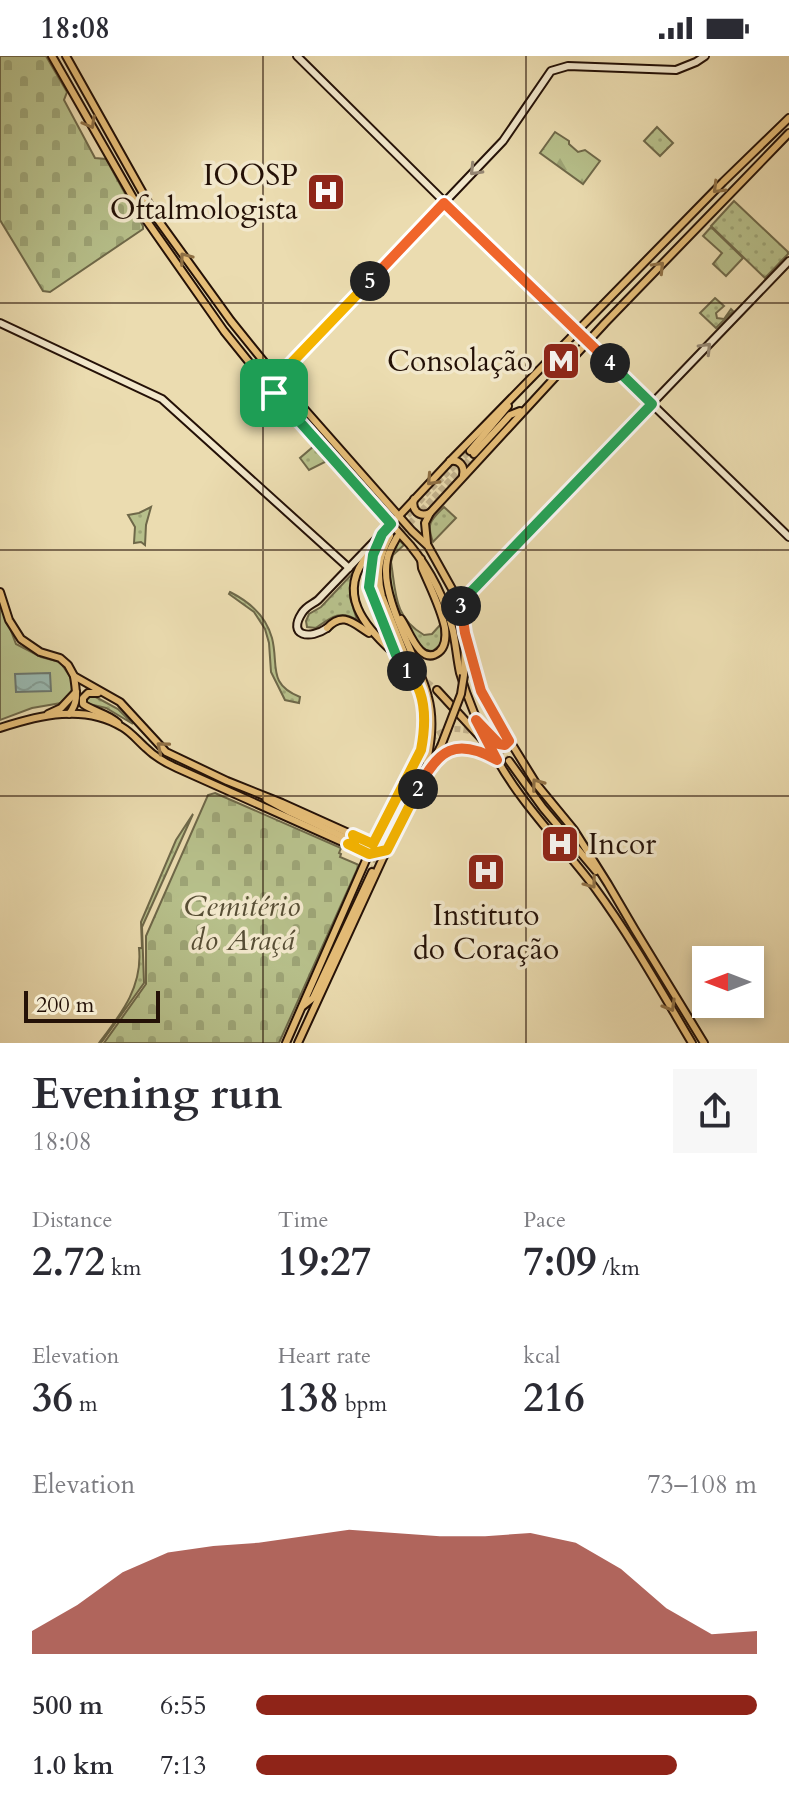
<!DOCTYPE html>
<html lang="en">
<head>
<meta charset="utf-8">
<style>
  :root { --surface:#fff; --page:#f7f7f7; --text:#2b2b33; --muted:#7c7c81; --accent:#8f2418 }
  body { margin:0; font-family:Cardo,serif; background:var(--page); color:var(--text); height:100vh; display:flex; flex-direction:column; font-size:30px; white-space:nowrap }
  * { box-sizing:border-box; margin:0 }
  p { font-size:26px; color:var(--muted) }
  .icon { flex:none; width:44px; height:44px; fill:none; stroke:currentColor; stroke-width:2; stroke-linecap:round; stroke-linejoin:round }
  .map { position:relative; height:987px; overflow:hidden }
  .panel { display:flex; flex-direction:column; background:var(--surface); flex:1 }
  .panel>* { flex:none }
  .needle { width:52px; rotate:270deg }
  .controls { position:absolute; left:692px; top:890px; display:grid; gap:16px }
  .controls a { display:grid; place-items:center; width:72px; height:72px; border-radius:0px; background:var(--surface); box-shadow:0 4px 12px #0003; font-size:40px }
  .scale { position:absolute; left:24px; bottom:20px; width:136px; box-sizing:border-box; padding-left:8px; border:4px solid #241107; border-top:0; font-size:22px; line-height:28px; white-space:nowrap; color:#241107; -webkit-text-stroke:6px #f2e8cc; paint-order:stroke }
  .pin { position:absolute; display:grid; place-items:center; width:68px; height:68px; color:#fff; margin:-34px; border-radius:16px; box-shadow:0 4px 12px #0006 }
  .km { position:absolute; width:40px; height:40px; margin:-20px; border-radius:50%; background:#222; color:#fff; font-size:22px; line-height:40px; text-align:center }
  .round { display:grid; place-items:center; flex:none; width:84px; height:84px; border-radius:0px; background:var(--page) }
  .headline { display:flex; align-items:center; justify-content:space-between; height:136px; padding:0 32px }
  h1 { font-size:44px; font-weight:600; line-height:60px }
  .stats { display:grid; grid-template-columns:repeat(3,1fr); gap:12px; height:136px; padding:8px 32px }
  .stats div { display:grid; align-content:center }
  .stats b { font-size:40px; font-weight:600 }
  .stats small { font-size:22px; font-weight:400 }
  .stats p { font-size:22px }
  .chart { height:224px; padding:16px 32px }
  .chart p { display:flex; justify-content:space-between }
  .chart svg { width:100%; height:144px; margin-top:8px; fill:var(--accent); opacity:.7 }
  ul { padding:0 32px; list-style:none; font-size:26px }
  li { display:grid; grid-template-columns:128px 96px 1fr; align-items:center; height:60px }
  li i { height:20px; border-radius:10px; background:var(--accent) }
  .status { display:flex; justify-content:space-between; align-items:center; height:56px; padding:0 40px; background:var(--surface); direction:ltr }
  .status svg { height:22px; fill:currentColor }
  .map>svg:first-child { display:block }
  .green { fill:url(#green-dots); stroke:#6e6849; stroke-width:2 }
  .forest { fill:url(#forest-firs); stroke:#6e6849; stroke-width:2 }
  .cemetery { fill:url(#cemetery-stones); stroke:#6e6849; stroke-width:2 }
  .pitch { fill:#b7c08b; stroke:#6e6849; stroke-width:2 }
  .water { fill:url(#water-waves); stroke:#6a766e; stroke-width:2 }
  .lines { fill:none; stroke-linecap:round; stroke-linejoin:round }
  .primary-tunnel { stroke:#c3b38e; stroke-width:6; stroke-dasharray:6 3; stroke-linecap:butt }
  .secondary-casing { stroke:#241107; stroke-width:10 }
  .primary-casing { stroke:#241107; stroke-width:10 }
  .secondary { stroke:#f2e8cc; stroke-width:6 }
  .primary { stroke:#e6be78; stroke-width:6 }
  .primary-bridge-casing { stroke:#241107; stroke-width:10; stroke-linecap:butt }
  .primary-bridge { stroke:#e6be78; stroke-width:6 }
  .oneway { stroke:#8f7045 }
  .oneway2 { stroke:#958773 }
  .split-1-casing { stroke:#fff; stroke-width:16 }
  .split-2-casing { stroke:#fff; stroke-width:16 }
  .split-3-casing { stroke:#fff; stroke-width:16 }
  .split-4-casing { stroke:#fff; stroke-width:16 }
  .split-5-casing { stroke:#fff; stroke-width:16 }
  .split-6-casing { stroke:#fff; stroke-width:16 }
  .split-1 { stroke:#22a559; stroke-width:10 }
  .split-2 { stroke:#f5b400; stroke-width:10 }
  .split-3 { stroke:#f0652b; stroke-width:10 }
  .split-4 { stroke:#22a559; stroke-width:10 }
  .split-5 { stroke:#f0652b; stroke-width:10 }
  .split-6 { stroke:#f5b400; stroke-width:10 }
  .grid { fill:none; stroke:#241107; stroke-width:2; stroke-opacity:0.55 }
  .labels { text-anchor:middle; dominant-baseline:central; stroke-width:7; stroke-linejoin:round; paint-order:stroke }
  .poi-label { font-size:30px; fill:#241107; stroke:#f2e8cc; text-anchor:end }
  .park-label { font-size:30px; font-style:italic; fill:#574e35; stroke:#f2e8cc }
</style>
</head>
<body>
<div class="status"><b>18:08</b><svg viewBox="0 0 49 12"><path d="M0 12V9h3v3zM5 12V6h3v6zM10 12V3h3v9zM15 12V0h3v12zM26 1h20v11H26zM47 4h2v5h-2z"/></svg></div>
<div class="map">
<svg width="789" height="987" viewBox="0 0 789 987">
  <defs>
    <pattern id="green-dots" width="8" height="8" patternUnits="userSpaceOnUse" patternTransform="scale(2)"><rect width="8" height="8" fill="#b7c08b"/><path d="M2 2h.1M6 6h.1" fill="none" stroke="#9da476" stroke-width="1.8" stroke-linecap="round"/></pattern>
    <pattern id="forest-firs" width="22" height="20" patternUnits="userSpaceOnUse" patternTransform="scale(2)"><rect width="22" height="20" fill="#b7c08b"/><path d="M5 1l3.5 6h-7zM16 11l3.5 6h-7z" fill="#9da476"/></pattern>
    <pattern id="cemetery-stones" width="16" height="16" patternUnits="userSpaceOnUse" patternTransform="scale(2)"><rect width="16" height="16" fill="#b7c08b"/><path d="M2 7V4a2 2 0 0 1 4 0v3zM10 15v-3a2 2 0 0 1 4 0v3z" fill="#9da476"/></pattern>
    <pattern id="water-waves" width="16" height="10" patternUnits="userSpaceOnUse" patternTransform="scale(2)"><rect width="16" height="10" fill="#99bab2"/><path d="M0 5q4-4 8 0t8 0" fill="none" stroke="#849f98"/></pattern>
  </defs>
  <rect width="100%" height="100%" fill="#ebdcb0"/>
  <filter id="stains"><feTurbulence type="fractalNoise" baseFrequency=".0025" numOctaves="4"/><feColorMatrix values="0 0 0 0 .2 0 0 0 0 .09 0 0 0 0 .02 0 0 0 .5 -.17"/></filter>
  <radialGradient id="worn" r=".72"><stop offset=".6" stop-color="#630" stop-opacity="0"/><stop offset="1" stop-color="#630" stop-opacity=".3"/></radialGradient>
  <g class="green">
    <polygon points="657,71 673,87 660,100 644,85"/>
    <polygon points="734,145 788,196 788,198 765,222 711,170"/>
    <polygon points="715,242 724,250 716,257 717,262 724,263 731,253 733,255 716,272 700,257"/>
    <polygon points="281,333 368,431 366,433 280,335"/>
    <polygon points="314,390 327,405 309,414 300,402"/>
    <polygon points="151,451 146,469 145,489 141,486 134,487 135,471 128,459 139,457"/>
    <path d="M 444,451 L 456,462 L 433,486 C 426,467 431,464 444,451 Z"/>
    <path d="M 391,475 L 404,489 L 393,499 L 391,506 C 396,537 394,562 424,579 L 432,578 L 441,568 L 442,587 L 433,595 L 423,594 C 411,578 391,547 389,526 C 387,513 392,501 396,490 L 391,483 L 383,484 Z"/>
    <path d="M 352,518 L 350,542 L 357,564 C 340,553 330,562 316,572 L 307,571 L 306,565 L 309,558 L 321,551 Z"/>
    <path d="M 230,536 C 250,546 266,560 272,582 C 279,609 267,628 300,641 L 299,647 L 285,644 L 271,616 L 269,587 L 265,573 L 254,556 L 229,538 Z"/>
    <polygon points="92,639 118,653 133,668 106,652 85,647 85,641"/>
    <path d="M 193,758 L 142,871 L 144,927 L 101,987 L 99,987 C 121,958 143,931 139,892 L 142,892 L 141,866 L 176,784 Z"/>
  </g>
  <g class="forest">
    <polygon points="555,76 569,85 569,88 578,96 585,94 600,105 583,128 540,97"/>
    <polygon points="711,171 743,202 726,220 713,208 722,197 703,180"/>
  </g>
  <g class="cemetery">
    <polygon points="0,0 46,0 67,36 64,44 95,102 106,103 143,170 143,173 50,236 43,235 0,164"/>
    <polygon points="215,737 341,792 339,797 341,798 340,801 359,809 279,987 104,987 146,928 146,880 208,739"/>
  </g>
  <polygon class="pitch" points="0,546 16,588 41,601 60,606 71,622 73,633 69,642 61,647 32,652 0,664"/>
  <polygon class="water" points="50,617 51,635 16,636 15,618"/>
  <g class="lines">
    <g class="primary-tunnel">
      <polyline points="390,480 428,436 470,395"/>
      <polyline points="397,481 474,398"/>
      <polyline points="420,620 437,634"/>
      <polyline points="486,682 509,705"/>
      <polyline points="346,782 368,793 374,793"/>
      <path d="M 372,816 L 385,784 L 433,682 C 446,670 461,672 477,677"/>
    </g>
    <g class="secondary-casing">
      <g id="secondary">
        <polyline points="297,0 486,187 789,481"/>
        <polyline points="0,267 162,343 349,512"/>
        <polyline points="274,337 277,322 503,85 551,15 568,10 676,14 696,6 705,0"/>
        <polyline points="461,554 462,547 466,541 789,205"/>
        <path d="M 327,572 C 310,584 287,580 302,557 C 306,550 313,548 318,544 L 391,468"/>
      </g>
    </g>
    <g class="primary-casing">
      <g id="primary">
        <path d="M 52,0 L 144,161 L 224,275 L 274,337 L 410,489 C 431,515 445,542 453,575 C 456,589 457,603 460,617 C 468,645 479,670 493,696 C 519,746 561,787 595,832 C 631,881 661,935 692,987"/>
        <polyline points="66,0 158,164 231,265 277,322 412,475 428,490 452,533 461,554 478,625 487,648 537,729 574,774 608,828 635,874 704,987"/>
        <polyline points="470,395 508,350"/>
        <polyline points="474,398 510,359 520,355"/>
        <path d="M 450,405 C 459,403 465,410 463,419"/>
        <path d="M 414,443 C 411,454 419,462 430,457"/>
        <polyline points="397,462 453,402 723,126 789,62"/>
        <polyline points="382,478 371,507 369,531 396,599 404,612 413,621"/>
        <path d="M 397,481 C 393,488 388,496 387,504 C 379,542 419,603 428,641 C 435,666 430,691 425,716"/>
        <polyline points="427,487 425,467 430,457 605,267 789,77"/>
        <path d="M 368,499 C 336,537 364,570 393,596"/>
        <polyline points="0,536 9,564 21,583 40,596 60,602 68,609 74,620 120,646 166,696 227,725 282,747 373,788"/>
        <path d="M 401,563 C 409,574 420,611 439,596 C 446,590 446,580 445,572 C 441,552 430,531 422,512 L 421,503"/>
        <path d="M 327,572 C 343,555 353,567 369,577"/>
        <polyline points="464,619 465,584"/>
        <polyline points="437,634 483,684"/>
        <path d="M 98,637 L 88,637 L 83,642 L 83,648 C 94,656 107,657 118,667"/>
        <polyline points="48,658 61,652 76,636"/>
        <path d="M 69,658 C 79,646 76,635 74,620"/>
        <path d="M 0,672 C 39,659 85,648 122,671 C 131,676 138,685 146,692 C 155,701 166,707 177,712 L 369,798 L 387,794"/>
        <polyline points="486,676 499,688 505,689 509,685"/>
        <polyline points="509,705 543,752 596,815"/>
        <path d="M 435,706 C 453,686 476,692 497,704"/>
        <polyline points="266,743 290,756 346,782"/>
        <polyline points="303,950 313,942 372,816"/>
        <path d="M 286,987 L 373,788 L 421,694 L 424,665 L 421,639 L 382,540 C 376,518 379,500 390,480"/>
        <polyline points="298,987 383,802 441,690"/>
      </g>
    </g>
    <use href="#secondary" class="secondary"/>
    <use href="#primary" class="primary"/>
    <g class="primary-bridge-casing">
      <polyline id="primary-bridge" points="441,690 461,638 464,619"/>
    </g>
    <use href="#primary-bridge" class="primary-bridge"/>
  </g>
  <defs><path id="oneway-chevron" d="M-2-3.5L2.5 0L-2 3.5" fill="none" stroke-width="1.6" stroke-linecap="round" stroke-linejoin="round" transform="scale(2)"/></defs>
  <g class="oneway">
    <use href="#oneway-chevron" transform="translate(90 67) rotate(61)"/>
    <use href="#oneway-chevron" transform="translate(718 132) rotate(135)"/>
    <use href="#oneway-chevron" transform="translate(185 202) rotate(-127)"/>
    <use href="#oneway-chevron" transform="translate(659 211) rotate(-46)"/>
    <use href="#oneway-chevron" transform="translate(432 424) rotate(133)"/>
    <use href="#oneway-chevron" transform="translate(162 691) rotate(-140)"/>
    <use href="#oneway-chevron" transform="translate(537 728) rotate(-126)"/>
    <use href="#oneway-chevron" transform="translate(591 827) rotate(53)"/>
    <use href="#oneway-chevron" transform="translate(670 950) rotate(60)"/>
  </g>
  <g class="oneway2">
    <use href="#oneway-chevron" transform="translate(475 114) rotate(134)"/>
    <use href="#oneway-chevron" transform="translate(706 292) rotate(-46)"/>
  </g>
  <g class="lines">
    <g class="split-1-casing">
      <polyline id="split-1" points="274,337 391,468 382,478 373,499 369,531 396,599 407,615"/>
    </g>
    <g class="split-2-casing">
      <path id="split-2" d="M 407,615 C 427,635 426,668 421,694 L 373,788 L 353,779 L 355,783 L 354,787 L 348,788 L 369,798 L 387,794 L 418,733"/>
    </g>
    <g class="split-3-casing">
      <path id="split-3" d="M 418,733 C 438,693 456,681 497,704 L 476,664 L 499,688 L 505,689 L 509,685 L 481,635 L 465,577 L 461,550"/>
    </g>
    <g class="split-4-casing">
      <polyline id="split-4" points="461,550 466,541 652,348 610,307"/>
    </g>
    <g class="split-5-casing">
      <polyline id="split-5" points="370,225 444,147 610,307"/>
    </g>
    <g class="split-6-casing">
      <polyline id="split-6" points="274,337 277,322 370,225"/>
    </g>
    <use href="#split-1" class="split-1"/>
    <use href="#split-2" class="split-2"/>
    <use href="#split-3" class="split-3"/>
    <use href="#split-4" class="split-4"/>
    <use href="#split-5" class="split-5"/>
    <use href="#split-6" class="split-6"/>
  </g>
  <path class="grid" d="M 263,0 L 263,987M 526,0 L 526,987M 0,247 L 789,247M 0,494 L 789,494M 0,740 L 789,740"/>
  <defs>
    <g id="hospital-square" transform="scale(2)"><rect x="-9" y="-9" width="18" height="18" rx="4" fill="#8f2418" stroke="#f2e8cc"/><path d="M-5-5h3v3.5h4V-5h3V5h-3V1.5h-4V5h-3Z" fill="#fff"/></g>
    <g id="metro-square" transform="scale(2)"><rect x="-9" y="-9" width="18" height="18" rx="4" fill="#8f2418" stroke="#f2e8cc"/><path d="M-5.5 5V-5H-3L0 0L3-5H5.5V5H3V-.5L0 4L-3-.5V5Z" fill="#fff"/></g>
  </defs>
  <g fill-rule="evenodd">
    <use href="#hospital-square" x="326" y="136"/>
    <use href="#metro-square" x="561" y="305"/>
    <use href="#hospital-square" x="560" y="788"/>
    <use href="#hospital-square" x="486" y="816"/>
  </g>
  <g class="labels">
    <g class="poi-label">
      <text x="298" y="119">IOOSP<tspan x="298" dy="34">Oftalmologista</tspan></text>
      <text x="533" y="305">Consolação</text>
      <text x="588" y="788" text-anchor="start">Incor</text>
      <text x="486" y="859" text-anchor="middle">Instituto<tspan x="486" dy="34">do Coração</tspan></text>
    </g>
    <g class="park-label">
      <text x="242" y="850">Cemitério<tspan x="242" dy="34">do Araçá</tspan></text>
    </g>
  </g>
  <rect width="100%" height="100%" filter="url(#stains)"/>
  <rect width="100%" height="100%" fill="url(#worn)"/>
</svg>
<div class="controls">
<a><svg class="needle" viewBox="-14 -14 28 28"><path d="M0-13l5 13h-10z" fill="#e53935"/><path d="M0 13l5-13h-10z" fill="#7c7c81"/></svg></a>
</div>
<div class="scale">200 m</div>
<div class="pin" style="left:274px;top:337px;background:#1e9e55"><svg class="icon" aria-label="arrive" viewBox="0 0 24 24"><path d="M6 21V4h12l-3 4 3 4H6"/></svg></div>
<b class="km" style="left:407px;top:615px">1</b>
<b class="km" style="left:418px;top:733px">2</b>
<b class="km" style="left:461px;top:550px">3</b>
<b class="km" style="left:610px;top:307px">4</b>
<b class="km" style="left:370px;top:225px">5</b>
</div>
<section class="panel">
<div class="headline"><div><h1>Evening run</h1><p>18:08</p></div><a class="round"><svg class="icon" aria-label="share" viewBox="0 0 24 24"><path d="M12 15V3M7 8l5-5 5 5M5 13v7h14v-7"/></svg></a></div>
<div class="stats">
<div><p>Distance</p><b>2.72<small> km</small></b></div>
<div><p>Time</p><b>19:27</b></div>
<div><p>Pace</p><b>7:09<small> /km</small></b></div>
</div>
<div class="stats">
<div><p>Elevation</p><b>36<small> m</small></b></div>
<div><p>Heart rate</p><b>138<small> bpm</small></b></div>
<div><p>kcal</p><b>216</b></div>
</div>
<div class="chart"><p><span>Elevation</span>73–108 m</p>
<svg viewBox="0 0 160 44" preserveAspectRatio="none"><path d="M0 44V37L10 29L20 19L30 13L40 11L50 10L60 8L70 6L80 7L90 8L100 8L110 7L120 10L130 18L140 30L150 38L160 37V44z"/></svg>
</div>
<ul>
<li><b>500 m</b>6:55<i style="width:100%"></i></li>
<li><b>1.0 km</b>7:13<i style="width:84%"></i></li>
</ul>
</section>
</body>
</html>
